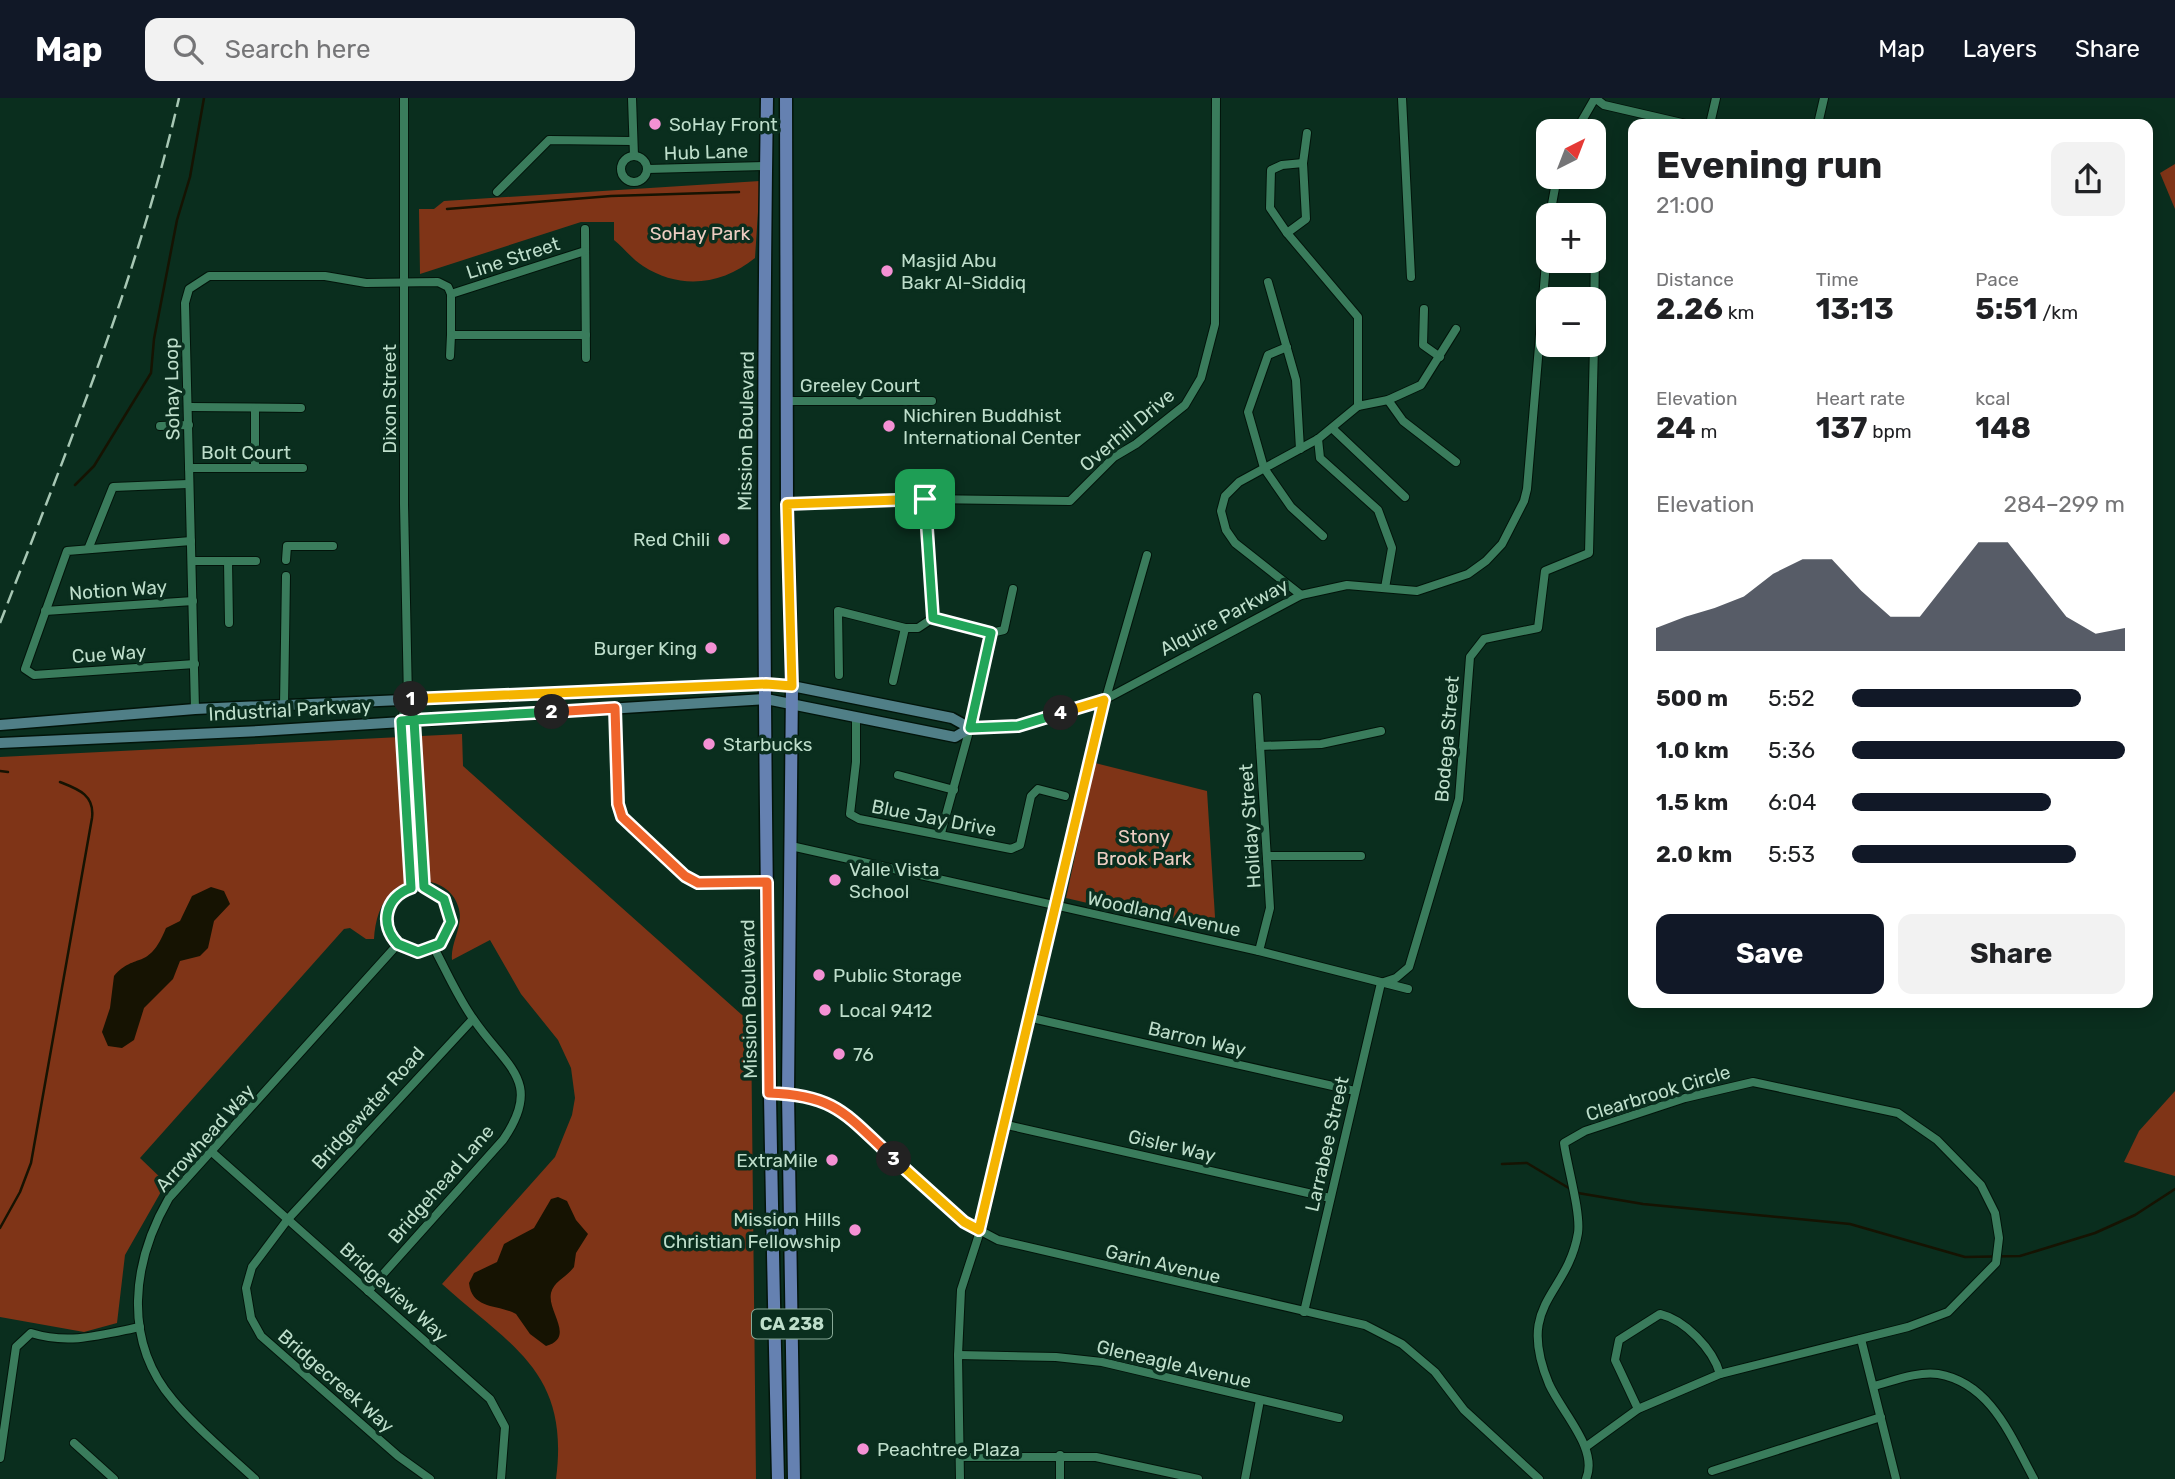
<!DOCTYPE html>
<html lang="en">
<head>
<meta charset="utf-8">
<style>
  :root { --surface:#fff; --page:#f2f2f2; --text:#202124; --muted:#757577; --accent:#111827 }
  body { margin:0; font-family:Rubik,sans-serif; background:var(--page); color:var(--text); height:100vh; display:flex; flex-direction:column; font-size:26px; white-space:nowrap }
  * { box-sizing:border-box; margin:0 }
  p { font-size:23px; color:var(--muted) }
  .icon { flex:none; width:38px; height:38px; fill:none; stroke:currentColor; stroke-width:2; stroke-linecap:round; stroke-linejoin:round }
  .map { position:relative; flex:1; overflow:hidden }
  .sheet { position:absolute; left:1628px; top:21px; width:525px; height:889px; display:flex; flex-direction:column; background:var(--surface); border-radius:14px; box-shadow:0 4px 18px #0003 }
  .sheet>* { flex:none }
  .needle { width:46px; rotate:42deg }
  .controls { position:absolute; left:1536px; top:21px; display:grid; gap:14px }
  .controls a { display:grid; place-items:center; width:70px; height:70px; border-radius:14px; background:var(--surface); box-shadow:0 4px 18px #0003; font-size:35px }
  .pin { position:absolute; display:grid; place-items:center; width:60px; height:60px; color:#fff; margin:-30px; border-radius:14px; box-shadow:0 4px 10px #0006 }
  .km { position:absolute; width:35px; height:35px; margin:-18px; border-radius:50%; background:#222; color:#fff; font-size:19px; line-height:35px; text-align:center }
  .round { display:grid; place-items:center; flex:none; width:74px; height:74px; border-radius:14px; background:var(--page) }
  .headline { display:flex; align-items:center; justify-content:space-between; height:119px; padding:0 28px }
  h1 { font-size:38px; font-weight:700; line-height:52px }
  .stats { display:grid; grid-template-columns:repeat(3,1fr); gap:10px; height:119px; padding:7px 28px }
  .stats div { display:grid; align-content:center }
  .stats b { font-size:30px; font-weight:700 }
  .stats small { font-size:19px; font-weight:400 }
  .stats p { font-size:19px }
  .chart { height:196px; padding:14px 28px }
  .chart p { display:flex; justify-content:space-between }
  .chart svg { width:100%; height:126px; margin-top:7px; fill:var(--accent); opacity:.7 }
  .action { display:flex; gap:14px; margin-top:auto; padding:14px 28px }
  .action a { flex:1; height:80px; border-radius:14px; background:var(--accent); color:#fff; font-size:28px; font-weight:700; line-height:80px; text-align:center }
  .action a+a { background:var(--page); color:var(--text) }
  ul { padding:0 28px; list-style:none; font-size:23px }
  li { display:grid; grid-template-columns:112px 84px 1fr; align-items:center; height:52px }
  li i { height:18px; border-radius:9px; background:var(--accent) }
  header { display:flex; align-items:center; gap:42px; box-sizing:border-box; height:98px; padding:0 35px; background:var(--accent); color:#fff }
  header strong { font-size:33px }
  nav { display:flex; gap:38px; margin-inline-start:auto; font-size:24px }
  .search { width:490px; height:63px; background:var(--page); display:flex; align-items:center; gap:18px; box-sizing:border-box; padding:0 24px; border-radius:14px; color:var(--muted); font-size:26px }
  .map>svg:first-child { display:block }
  .green { fill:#7f3417 }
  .water { fill:#161302 }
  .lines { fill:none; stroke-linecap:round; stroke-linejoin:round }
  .stream { stroke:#161302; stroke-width:2.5 }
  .minor-casing { stroke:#02140a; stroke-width:10 }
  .secondary-casing { stroke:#02140a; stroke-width:13 }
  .primary-casing { stroke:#02140a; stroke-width:15 }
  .minor { stroke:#3a7c5c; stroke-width:8 }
  .secondary { stroke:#507f87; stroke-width:10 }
  .primary { stroke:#6581b1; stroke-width:12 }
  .rail { stroke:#a7c7b4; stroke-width:2.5; stroke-dasharray:14 7; stroke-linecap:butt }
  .split-1-casing { stroke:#fff; stroke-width:14 }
  .split-2-casing { stroke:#fff; stroke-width:14 }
  .split-3-casing { stroke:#fff; stroke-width:14 }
  .split-4-casing { stroke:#fff; stroke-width:14 }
  .split-5-casing { stroke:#fff; stroke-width:14 }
  .split-1 { stroke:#f5b400; stroke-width:9 }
  .split-2 { stroke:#22a559; stroke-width:9 }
  .split-3 { stroke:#f0652b; stroke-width:9 }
  .split-4 { stroke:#f5b400; stroke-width:9 }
  .split-5 { stroke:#22a559; stroke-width:9 }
  .poi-dot { fill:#f491d4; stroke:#0a2e1e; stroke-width:2.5 }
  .labels { text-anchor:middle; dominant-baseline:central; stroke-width:7; stroke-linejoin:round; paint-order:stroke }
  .shield { fill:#0a2e1e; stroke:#88a997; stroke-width:2 }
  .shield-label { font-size:18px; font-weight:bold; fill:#bedecb }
  .poi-label { font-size:19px; fill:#bedecb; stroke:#0a2e1e; text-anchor:start }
  .street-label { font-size:19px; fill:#bedecb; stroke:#0a2e1e }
  .park-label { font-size:19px; fill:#edcdc2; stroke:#0a2e1e }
</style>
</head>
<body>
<header>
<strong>Map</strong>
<div class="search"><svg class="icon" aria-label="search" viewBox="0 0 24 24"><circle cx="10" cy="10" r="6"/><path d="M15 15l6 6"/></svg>Search here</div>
<nav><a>Map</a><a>Layers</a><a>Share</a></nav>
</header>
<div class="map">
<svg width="2175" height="1381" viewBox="0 0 2175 1381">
  <rect width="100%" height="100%" fill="#0a2e1e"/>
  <g class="green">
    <polygon points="2175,66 2175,111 2160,75"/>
    <path d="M 760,83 L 755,160 C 722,187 680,192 643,168 C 632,161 624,150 614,142 L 614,124 L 581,124 L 420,176 L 419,111 L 434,111 L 444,103 Z"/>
    <path d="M 462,636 L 463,668 L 751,925 L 756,1381 L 556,1381 C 570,1274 512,1249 442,1186 L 555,1059 L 572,1017 L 575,1000 L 571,970 L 558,942 L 521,896 L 490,842 L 452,862 C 450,844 465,827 458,808 C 450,782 414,775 394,792 C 380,804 375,823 374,841 L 366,841 L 350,830 L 344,831 L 140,1060 L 166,1085 L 125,1157 L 117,1225 L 84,1234 L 0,1219 L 0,659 Z"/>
    <polygon points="1095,665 1207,693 1216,835 1066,800"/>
    <polygon points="2175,993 2175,1078 2124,1064 2139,1033"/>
  </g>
  <g class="water">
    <path d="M 211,789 L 224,793 L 230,806 L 214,823 L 208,850 L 200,858 L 180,863 L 173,881 L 144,910 L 134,942 L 122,950 L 108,948 L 102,934 L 110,910 L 114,878 C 136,853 148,874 166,830 L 180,823 L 192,798 Z"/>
    <path d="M 558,1099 L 567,1103 L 576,1122 L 588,1136 L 576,1155 L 574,1169 C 567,1179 554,1183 551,1195 C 547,1214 576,1239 546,1248 L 530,1236 L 516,1216 C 498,1206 472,1212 469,1185 L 474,1175 L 497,1164 L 504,1146 L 534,1130 L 551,1101 Z"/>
  </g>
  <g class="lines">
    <g class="stream">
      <polyline points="447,111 611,98 739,94"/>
      <polyline points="75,387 94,368 151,275 154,241 177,122 190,79 204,0"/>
      <polyline points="0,673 8,674"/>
      <polyline points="1502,1066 1527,1065 1572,1092"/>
      <polyline points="1578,1095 1643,1106 1850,1126 1965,1159 2020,1158 2095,1135 2135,1117 2175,1091"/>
      <path d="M 0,1130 L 20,1094 L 31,1065 L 92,720 C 95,697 78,691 60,684"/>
    </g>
    <g class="minor-casing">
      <g id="minor">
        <polyline points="404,0 404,406 408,601 414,622 423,789"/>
        <polyline points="632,0 634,58"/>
        <polyline points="1402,0 1411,179"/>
        <polyline points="1595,0 1604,7 1686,26"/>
        <polyline points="1710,26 1716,0"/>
        <polyline points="1818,26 1824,0"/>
        <polyline points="1576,33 1595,0"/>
        <polyline points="1307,35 1303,65 1306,121 1287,135 1358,219 1358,308"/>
        <circle cx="634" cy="71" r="13"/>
        <polyline points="647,71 766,68"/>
        <polyline points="497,94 549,42 632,43"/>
        <polyline points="1550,117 1557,79"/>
        <polyline points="585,131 586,260"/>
        <polyline points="1287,135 1270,110 1271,72 1282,67 1303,65"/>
        <polyline points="1268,184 1296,282 1300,351"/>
        <polyline points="451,196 451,237 586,237"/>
        <polyline points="451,196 585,153"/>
        <polyline points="1424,211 1423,247 1440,259"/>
        <polyline points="1594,233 1595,149"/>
        <polyline points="1287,249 1268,257 1248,314 1264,370 1291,409 1323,438"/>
        <polyline points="450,258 451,237"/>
        <polyline points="1388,302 1403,323 1456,364"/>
        <polyline points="789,303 932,303"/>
        <polyline points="189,309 301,310"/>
        <polyline points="255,310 255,370"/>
        <polyline points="160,328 189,327"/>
        <polyline points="1333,331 1405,399"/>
        <polyline points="1318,341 1320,360 1378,412 1392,450 1385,490"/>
        <polyline points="189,370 303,370"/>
        <polyline points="925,401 933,520"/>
        <polyline points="787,406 925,401 1070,403 1114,359 1136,346 1185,307 1201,280 1215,226 1216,0"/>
        <polyline points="191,443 67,453 25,571 34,577 195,566"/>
        <polyline points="89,449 113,389 188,386"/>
        <polyline points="286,462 287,448 333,448"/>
        <polyline points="192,463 256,463"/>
        <polyline points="228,463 229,525"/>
        <polyline points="1301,497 1235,445 1226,432 1221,413 1225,398 1239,384 1318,341 1358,308 1388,302 1421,287 1456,231"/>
        <polyline points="45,513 193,503"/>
        <polyline points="933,520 991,535"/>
        <polyline points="839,577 838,513 905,530 918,530 933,520"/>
        <polyline points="893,583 905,530"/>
        <polyline points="1257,599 1270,810 1259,853"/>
        <polyline points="408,602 401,623 410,790"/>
        <polyline points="284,607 286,478"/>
        <polyline points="615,610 618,706 622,719 685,778 698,785 767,784"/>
        <polyline points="195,611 185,205 189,191 209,178 325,178 366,185 438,184 448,189 451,196"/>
        <polyline points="856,621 856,664 850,716 859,721 1011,751 1020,747 1031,698 1038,691 1065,698"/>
        <polyline points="970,630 1018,628 1104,602 1301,497 1347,487 1417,493 1468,476 1486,463 1502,446 1524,403 1527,391 1549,129"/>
        <polyline points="1260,648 1321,646 1381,633"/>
        <polyline points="898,677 954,692"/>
        <polyline points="941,735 970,630 991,535 1004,532 1013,491"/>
        <polyline points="791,748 1259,853 1408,891"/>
        <polyline points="1269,758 1361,758"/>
        <circle cx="419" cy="822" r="32"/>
        <polyline points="1032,920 1355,993"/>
        <polyline points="769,995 807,997 838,1010 964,1124 998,1142 1365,1227 1402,1246 1435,1274 1464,1312 1539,1381"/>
        <polyline points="1007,1027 1330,1100"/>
        <polyline points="213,1055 490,1301 505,1329 501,1381"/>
        <path d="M 368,1193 L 503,1042 C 544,983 506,969 474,922 C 458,900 447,874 434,850"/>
        <polyline points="1304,1214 1381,885 1396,880 1409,869 1459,701 1470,559 1484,541 1538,530 1545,473 1589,455 1594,247"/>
        <polyline points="1861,1241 1896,1381"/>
        <polyline points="958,1257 1056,1259 1102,1264 1339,1320"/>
        <path d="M 1874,1288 C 1893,1283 1918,1273 1938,1276 C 1991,1285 2011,1339 2034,1381"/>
        <path d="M 1638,1311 L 1615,1262 L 1619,1242 L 1660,1216 C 1685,1222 1713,1251 1720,1276"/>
        <polyline points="74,1345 114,1381"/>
        <polyline points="960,1359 1096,1359 1198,1381"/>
        <path d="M 0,1360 L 16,1249 L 31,1235 C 69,1247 101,1237 140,1229"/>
        <polyline points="1712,1373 1881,1319"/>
        <path d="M 255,1381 C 227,1355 197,1331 173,1302 C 122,1242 132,1164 169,1100 L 398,846"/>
        <polyline points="430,1381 398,1358 261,1238 251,1220 246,1190 252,1169 288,1121 473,921"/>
        <polyline points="960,1381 958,1257 961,1192 984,1121 1101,617 1147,457"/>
        <polyline points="1060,1381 1060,1357"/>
        <polyline points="1245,1381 1260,1302"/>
        <path d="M 1586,1381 C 1599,1351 1562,1315 1549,1286 C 1515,1204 1567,1199 1578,1135 C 1581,1115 1567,1067 1564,1045 L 1585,1033 L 1685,1000 L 1753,984 L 1898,1015 L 1937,1042 L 1981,1087 L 1995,1115 L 1999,1140 L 1996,1165 L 1948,1214 L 1908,1229 L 1720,1276 L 1638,1311 L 1587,1348"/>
      </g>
    </g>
    <g class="secondary-casing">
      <g id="secondary">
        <polyline points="0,627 195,611 766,586 792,588 952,620 970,630"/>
        <polyline points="0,645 259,633 766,601 955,639 970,630"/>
      </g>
    </g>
    <g class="primary-casing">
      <g id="primary">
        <path d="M 767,0 C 760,460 767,921 778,1381"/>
        <polyline points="786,0 787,406 792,588 788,995 794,1381"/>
      </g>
    </g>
    <use href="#minor" class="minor"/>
    <use href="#secondary" class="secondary"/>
    <use href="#primary" class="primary"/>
    <path class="rail" d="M 0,525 C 67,352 137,181 179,0"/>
  </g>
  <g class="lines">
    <g class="split-1-casing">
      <polyline id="split-1" points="411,601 766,586 792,588 787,406 925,401"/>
    </g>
    <g class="split-2-casing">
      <path id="split-2" d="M 411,601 L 408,601 L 414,622 L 424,789 L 444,801 L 451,824 L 440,846 L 418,854 L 398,846 C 379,827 385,799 411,790 L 401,623 L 414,622 L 552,614"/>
    </g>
    <g class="split-3-casing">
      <path id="split-3" d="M 552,614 L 615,610 L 618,706 L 622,719 L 685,778 L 698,785 L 767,784 L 769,995 C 837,997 847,1018 894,1061"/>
    </g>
    <g class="split-4-casing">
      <polyline id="split-4" points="894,1061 964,1124 979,1132 1104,602 1061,615"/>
    </g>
    <g class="split-5-casing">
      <polyline id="split-5" points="925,401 933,520 991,535 970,630 1018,628 1061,615"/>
    </g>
    <use href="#split-1" class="split-1"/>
    <use href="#split-2" class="split-2"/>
    <use href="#split-3" class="split-3"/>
    <use href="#split-4" class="split-4"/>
    <use href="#split-5" class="split-5"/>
  </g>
  <g class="poi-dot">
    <circle cx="655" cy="26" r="7"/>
    <circle cx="887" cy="173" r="7"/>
    <circle cx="889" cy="328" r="7"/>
    <circle cx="724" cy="441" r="7"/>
    <circle cx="711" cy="550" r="7"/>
    <circle cx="709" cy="646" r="7"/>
    <circle cx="835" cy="782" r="7"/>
    <circle cx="819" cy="877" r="7"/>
    <circle cx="825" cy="912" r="7"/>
    <circle cx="839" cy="956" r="7"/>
    <circle cx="832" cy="1062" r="7"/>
    <circle cx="855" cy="1132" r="7"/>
    <circle cx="863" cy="1351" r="7"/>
  </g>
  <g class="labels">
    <rect class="shield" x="752" y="1211.5" width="80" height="29" rx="5"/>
    <g class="shield-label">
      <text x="792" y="1226">CA 238</text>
    </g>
    <g class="poi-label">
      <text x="669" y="26">SoHay Front</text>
      <text x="901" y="162">Masjid Abu<tspan x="901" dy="22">Bakr Al-Siddiq</tspan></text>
      <text x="903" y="317">Nichiren Buddhist<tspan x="903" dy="22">International Center</tspan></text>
      <text x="710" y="441" text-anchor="end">Red Chili</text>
      <text x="697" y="550" text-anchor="end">Burger King</text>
      <text x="723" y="646">Starbucks</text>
      <text x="849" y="771">Valle Vista<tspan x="849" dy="22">School</tspan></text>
      <text x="833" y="877">Public Storage</text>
      <text x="839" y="912">Local 9412</text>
      <text x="853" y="956">76</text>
      <text x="818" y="1062" text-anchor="end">ExtraMile</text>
      <text x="841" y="1121" text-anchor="end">Mission Hills<tspan x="841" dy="22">Christian Fellowship</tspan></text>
      <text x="877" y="1351">Peachtree Plaza</text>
    </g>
    <g class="street-label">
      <text transform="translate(706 54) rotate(-2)">Hub Lane</text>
      <text transform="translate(513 160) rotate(-18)">Line Street</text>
      <text x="860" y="287">Greeley Court</text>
      <text transform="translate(172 291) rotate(-91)">Sohay Loop</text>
      <text transform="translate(389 301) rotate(-90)">Dixon Street</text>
      <text transform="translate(1127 332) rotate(-40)">Overhill Drive</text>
      <text transform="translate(746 333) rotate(-89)">Mission Boulevard</text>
      <text x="246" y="354">Bolt Court</text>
      <text transform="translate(118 492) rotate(-4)">Notion Way</text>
      <text transform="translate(1224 519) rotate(-28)">Alquire Parkway</text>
      <text transform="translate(109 556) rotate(-4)">Cue Way</text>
      <text transform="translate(290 612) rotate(-3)">Industrial Parkway</text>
      <text transform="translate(1447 641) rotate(-85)">Bodega Street</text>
      <text transform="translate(934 720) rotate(11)">Blue Jay Drive</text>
      <text transform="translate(1250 728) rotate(-94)">Holiday Street</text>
      <text transform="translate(1164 816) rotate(12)">Woodland Avenue</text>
      <text transform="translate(749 901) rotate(-91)">Mission Boulevard</text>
      <text transform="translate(1197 941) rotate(13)">Barron Way</text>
      <text transform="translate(1658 995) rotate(-17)">Clearbrook Circle</text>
      <text transform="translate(368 1010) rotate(-48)">Bridgewater Road</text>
      <text transform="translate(205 1040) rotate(-48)">Arrowhead Way</text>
      <text transform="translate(1327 1046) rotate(-77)">Larrabee Street</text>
      <text transform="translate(1172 1048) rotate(13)">Gisler Way</text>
      <text transform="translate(441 1086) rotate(-49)">Bridgehead Lane</text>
      <text transform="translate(1163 1166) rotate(13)">Garin Avenue</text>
      <text transform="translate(394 1194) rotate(42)">Bridgeview Way</text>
      <text transform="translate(1174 1266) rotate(13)">Gleneagle Avenue</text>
      <text transform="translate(336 1283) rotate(41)">Bridgecreek Way</text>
    </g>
    <g class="park-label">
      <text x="700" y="135">SoHay Park</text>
      <text x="1144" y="738">Stony<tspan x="1144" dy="22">Brook Park</tspan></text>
    </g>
  </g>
</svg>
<div class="controls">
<a><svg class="needle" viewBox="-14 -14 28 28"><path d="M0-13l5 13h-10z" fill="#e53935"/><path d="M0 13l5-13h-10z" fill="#757577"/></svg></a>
<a>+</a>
<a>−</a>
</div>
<div class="pin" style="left:925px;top:401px;background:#1e9e55"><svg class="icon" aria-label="arrive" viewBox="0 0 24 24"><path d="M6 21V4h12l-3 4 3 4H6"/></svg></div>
<b class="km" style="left:411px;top:601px">1</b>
<b class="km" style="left:552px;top:614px">2</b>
<b class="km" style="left:894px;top:1061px">3</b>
<b class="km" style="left:1061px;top:615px">4</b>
<section class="sheet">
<div class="headline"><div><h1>Evening run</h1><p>21:00</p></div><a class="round"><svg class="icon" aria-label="share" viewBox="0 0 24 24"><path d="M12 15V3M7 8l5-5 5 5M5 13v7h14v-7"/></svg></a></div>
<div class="stats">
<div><p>Distance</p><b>2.26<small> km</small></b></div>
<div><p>Time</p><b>13:13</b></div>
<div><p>Pace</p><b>5:51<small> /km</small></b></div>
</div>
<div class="stats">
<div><p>Elevation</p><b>24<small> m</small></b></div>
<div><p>Heart rate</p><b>137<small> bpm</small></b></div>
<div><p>kcal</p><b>148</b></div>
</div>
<div class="chart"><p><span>Elevation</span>284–299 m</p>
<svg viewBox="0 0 160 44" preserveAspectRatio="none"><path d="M0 44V36L10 32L20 29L30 25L40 17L50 12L60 12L70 23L80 32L90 32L100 19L110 6L120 6L130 19L140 32L150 38L160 36V44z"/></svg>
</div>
<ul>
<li><b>500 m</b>5:52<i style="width:84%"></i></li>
<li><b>1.0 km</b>5:36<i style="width:100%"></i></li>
<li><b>1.5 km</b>6:04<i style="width:73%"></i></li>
<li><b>2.0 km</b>5:53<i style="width:82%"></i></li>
</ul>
<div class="action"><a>Save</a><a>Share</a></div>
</section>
</div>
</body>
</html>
